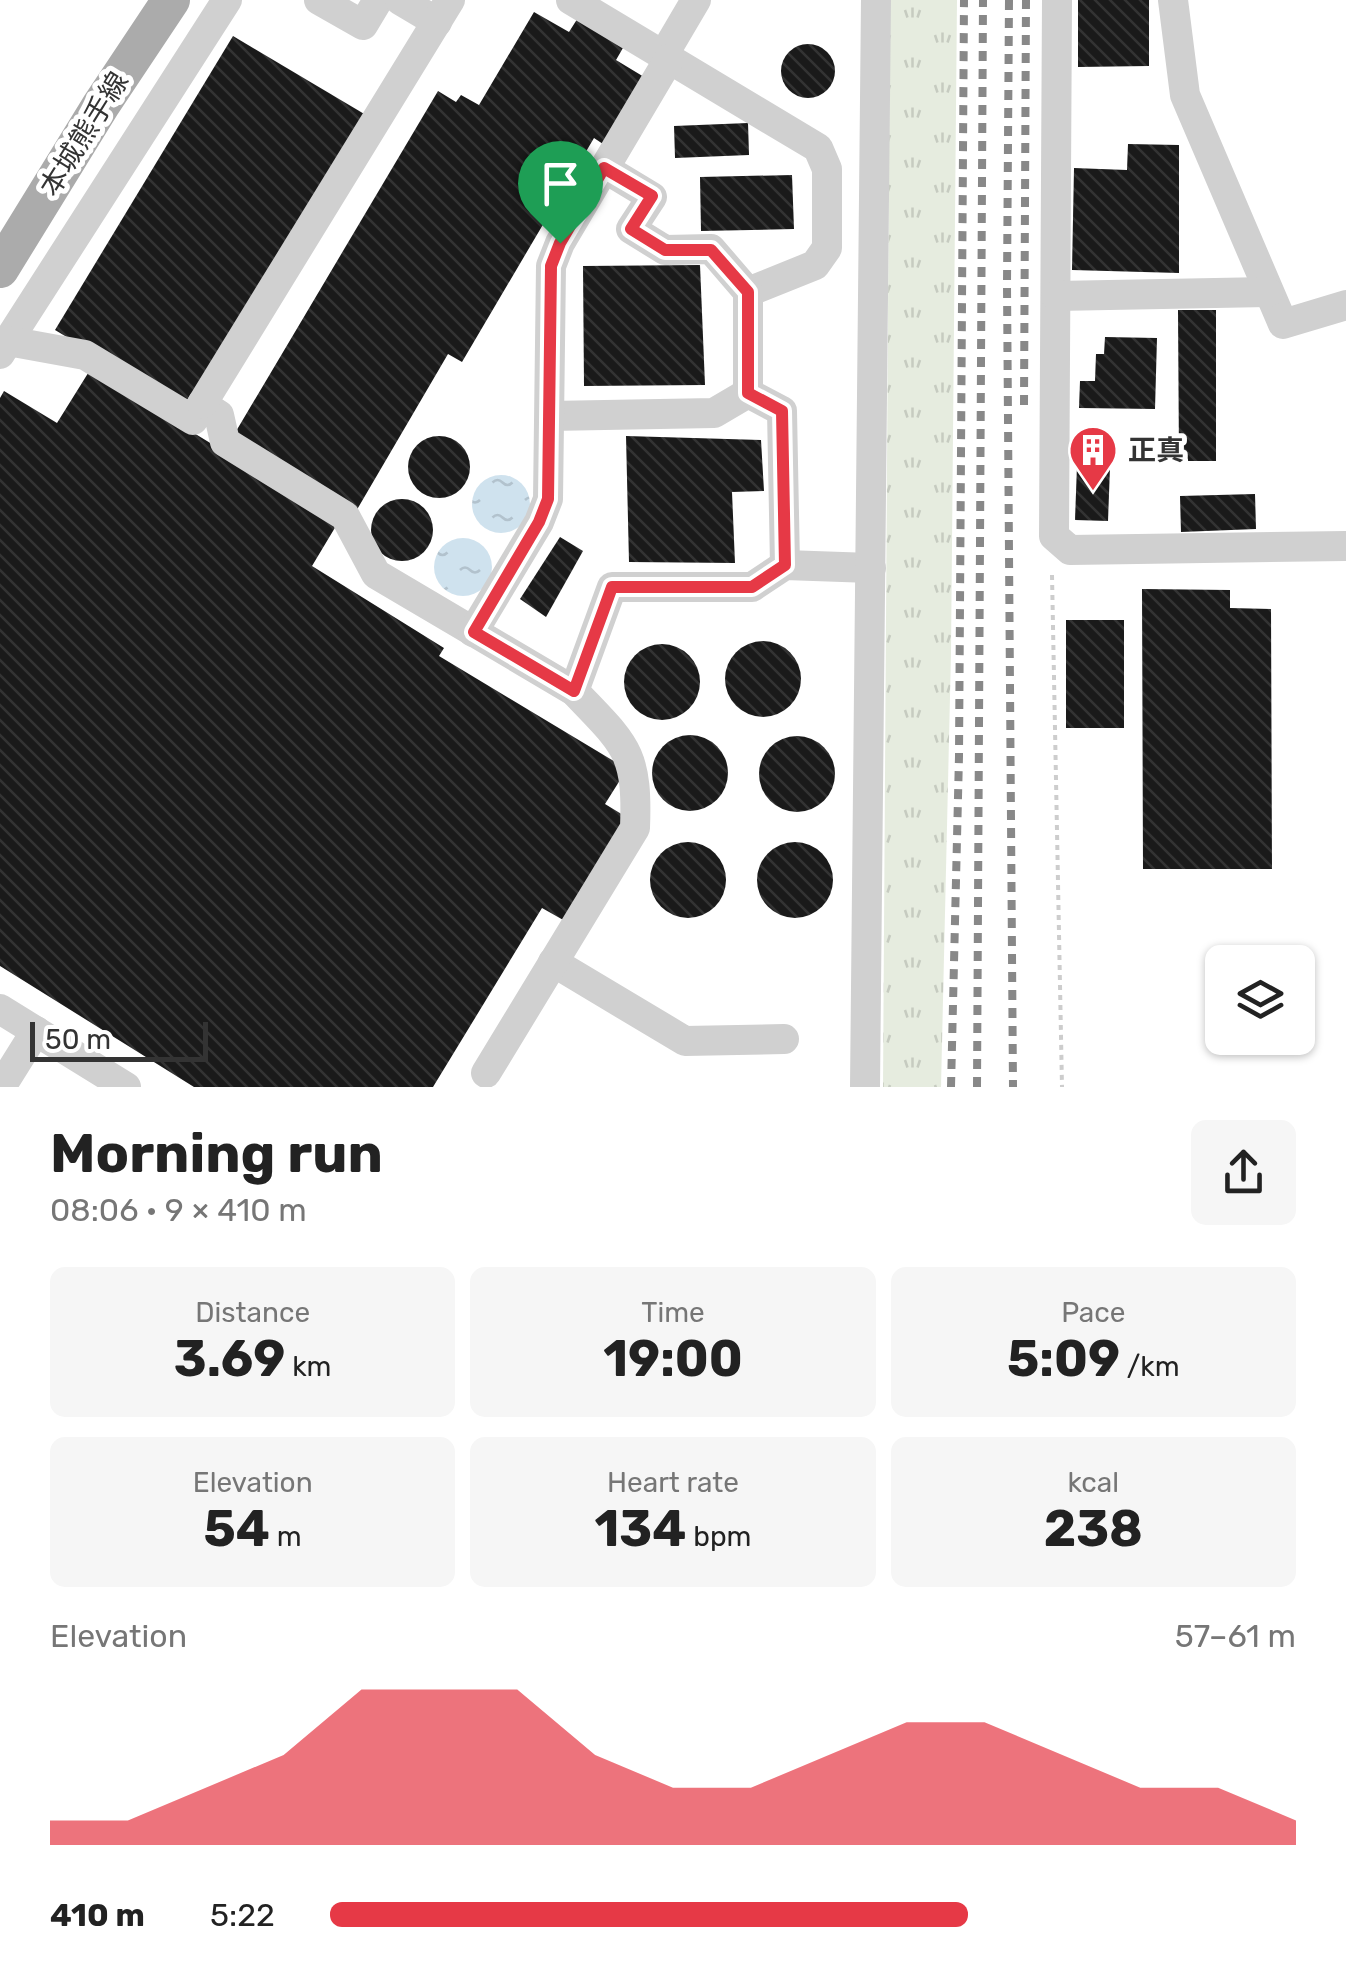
<!DOCTYPE html>
<html lang="en">
<head>
<meta charset="utf-8">
<style>
  :root { --surface:#fff; --page:#f6f6f6; --text:#222; --muted:#767676; --accent:#e63946 }
  body { margin:0; font-family:Rubik,"Noto Sans JP",sans-serif; background:var(--page); color:var(--text); height:100vh; display:flex; flex-direction:column; font-size:38px; white-space:nowrap }
  * { box-sizing:border-box; margin:0 }
  p { font-size:32px; color:var(--muted) }
  .icon { flex:none; width:55px; height:55px; fill:none; stroke:currentColor; stroke-width:2; stroke-linecap:round; stroke-linejoin:round }
  .map { position:relative; height:1087px; overflow:hidden }
  .sheet { display:flex; flex-direction:column; background:var(--surface); flex:1 }
  .sheet>* { flex:none }
  .buttons { position:absolute; left:1205px; top:945px; display:grid; gap:20px }
  .buttons a { display:grid; place-items:center; width:110px; height:110px; border-radius:15px; background:var(--surface); box-shadow:0 2px 8px #0004; font-size:50px }
  .scale { position:absolute; left:30px; bottom:25px; width:178px; box-sizing:border-box; padding-left:10px; border:5px solid #333; border-top:0; font-size:28px; line-height:35px; white-space:nowrap; color:#333; -webkit-text-stroke:8px #fff; paint-order:stroke }
  .pin { position:absolute; display:grid; place-items:center; width:85px; height:85px; color:#fff; margin:-102px -42px; border-radius:50% 50% 50% 0; rotate:-45deg; box-shadow:0 0 10px #0007 }
  .pin .icon { rotate:45deg }
  .round { display:grid; place-items:center; flex:none; width:105px; height:105px; border-radius:15px; background:var(--page) }
  .overview { display:flex; align-items:center; justify-content:space-between; height:170px; padding:0 50px }
  h1 { font-size:55px; font-weight:700; line-height:75px }
  .metrics { display:grid; grid-template-columns:repeat(3,1fr); gap:15px; height:170px; padding:10px 50px }
  .metrics div { display:grid; align-content:center; border-radius:15px; background:var(--page); text-align:center }
  .metrics b { font-size:50px; font-weight:700 }
  .metrics small { font-size:28px; font-weight:400 }
  .metrics p { font-size:28px }
  .chart { height:280px; padding:20px 50px }
  .chart p { display:flex; justify-content:space-between }
  .chart svg { width:100%; height:180px; margin-top:10px; fill:var(--accent); opacity:.7 }
  ul { padding:0 50px; list-style:none; font-size:32px }
  li { display:grid; grid-template-columns:160px 120px 1fr; align-items:center; height:75px }
  li i { height:25px; border-radius:12px; background:var(--accent) }
  .map>svg:first-child { display:block }
  .grass { fill:url(#grass-tufts) }
  .water { fill:url(#water-ripples) }
  .building { fill:url(#building-back-hatch) }
  .lines { fill:none; stroke-linecap:round; stroke-linejoin:round }
  .path { stroke:#cdcdcd; stroke-width:4; stroke-dasharray:5 5; stroke-linecap:butt }
  .minor { stroke:#d0d0d0; stroke-width:30 }
  .major { stroke:#ababab; stroke-width:38 }
  .rail { stroke:#888; stroke-width:8; stroke-dasharray:10 8; stroke-linecap:butt }
  .route-casing { stroke:#fff; stroke-width:20 }
  .route { stroke:#e63946; stroke-width:12 }
  .labels { text-anchor:middle; dominant-baseline:central; stroke-width:10; stroke-linejoin:round; paint-order:stroke }
  .street-label { font-size:28px; fill:#333; stroke:#fff }
  .poi-label { font-size:28px; font-weight:bold; fill:#333; stroke:#fff; text-anchor:start }
</style>
</head>
<body>
<div class="map">
<svg width="1346" height="1087" viewBox="0 0 1346 1087">
  <defs>
    <pattern id="grass-tufts" width="24" height="20" patternUnits="userSpaceOnUse" patternTransform="scale(2.5)"><rect width="24" height="20" fill="#e6ecdf"/><path d="M3 7l-1-3M5 7V3M7 7l1-3M15 17l-1-3M17 17v-4M19 17l1-3" fill="none" stroke="#c6cbc0"/></pattern>
    <pattern id="water-ripples" width="26" height="14" patternUnits="userSpaceOnUse" patternTransform="scale(2.5)"><rect width="26" height="14" fill="#cfe2ee"/><path d="M2 4q2-2 4 0t4 0M15 11q2-2 4 0t4 0" fill="none" stroke="#b2c2cd"/></pattern>
    <pattern id="building-back-hatch" width="6" height="6" patternUnits="userSpaceOnUse" patternTransform="scale(2.5)"><rect width="6" height="6" fill="#1a1a1a"/><path d="M-1 5l2 2M0 0l6 6M5-1l2 2" fill="none" stroke="#333"/></pattern>
  </defs>
  <rect width="100%" height="100%" fill="#fff"/>
  <polygon class="grass" points="890,0 957,0 951,653 941,1087 883,1087"/>
  <g class="water">
    <circle cx="501" cy="504" r="29"/>
    <circle cx="463" cy="567" r="29"/>
  </g>
  <g class="building">
    <polygon points="1078,0 1149,0 1149,66 1078,67"/>
    <polygon points="534,12 569,32 581,13 627,41 616,60 649,80 609,148 594,138 462,362 448,354 355,513 232,438 438,91 456,102 461,95 479,105"/>
    <polygon points="233,36 371,118 191,411 55,330"/>
    <circle cx="808" cy="71" r="27"/>
    <polygon points="748,123 749,155 675,158 674,126"/>
    <polygon points="1128,144 1179,145 1179,273 1072,270 1074,168 1127,170"/>
    <polygon points="792,175 794,229 701,231 700,177"/>
    <polygon points="700,265 705,385 584,386 583,266"/>
    <polygon points="1178,310 1216,310 1216,461 1179,461"/>
    <polygon points="1105,337 1157,338 1155,409 1079,408 1080,381 1095,381 1096,354 1104,354"/>
    <polygon points="90,370 339,521 312,566 444,648 439,656 627,769 605,804 628,818 565,921 542,908 433,1087 194,1087 0,966 0,398 4,391 57,423"/>
    <circle cx="439" cy="467" r="31"/>
    <polygon points="626,436 761,440 764,491 732,492 735,563 629,562"/>
    <polygon points="1077,465 1110,467 1108,521 1075,520"/>
    <polygon points="1255,494 1256,529 1181,532 1180,496"/>
    <circle cx="402" cy="530" r="31"/>
    <polygon points="560,537 583,551 546,617 520,599"/>
    <polygon points="1142,589 1230,590 1230,608 1271,609 1272,869 1143,869"/>
    <rect x="1066" y="620" width="58" height="108"/>
    <circle cx="763" cy="679" r="38"/>
    <circle cx="662" cy="682" r="38"/>
    <circle cx="690" cy="773" r="38"/>
    <circle cx="797" cy="774" r="38"/>
    <circle cx="688" cy="880" r="38"/>
    <circle cx="795" cy="880" r="38"/>
  </g>
  <g class="lines">
    <polyline class="path" points="1052,575 1062,1087"/>
    <g class="minor">
      <polyline points="319,0 363,25 378,0"/>
      <polyline points="400,0 437,22"/>
      <polyline points="571,0 818,148 827,169 827,248 815,265 748,292 748,393 782,411 785,565"/>
      <polyline points="1057,0 1054,536 1070,550 1346,546"/>
      <polyline points="1173,0 1185,95 1283,324 1346,305"/>
      <polyline points="663,56 696,0"/>
      <polyline points="604,168 652,197 631,229 665,250 711,249 748,292"/>
      <polyline points="1056,296 1268,292"/>
      <polyline points="8,341 227,0"/>
      <polyline points="0,354 8,341 85,355 193,420 202,404 219,415 225,442 345,516 376,574 574,691"/>
      <polyline points="202,404 450,0"/>
      <polyline points="550,416 714,413 748,393"/>
      <polyline points="473,632 539,522 548,499 551,266 560,243 669,59"/>
      <polyline points="553,962 685,1041 784,1039"/>
      <polyline points="0,1009 126,1087"/>
      <path d="M 486,1073 L 635,828 C 638,750 625,745 574,691 L 612,587 L 752,587 L 785,565 L 871,568"/>
      <polyline points="1,1087 36,1031"/>
      <polyline points="865,1087 876,0"/>
    </g>
    <polyline class="major" points="0,269 101,105 171,0"/>
    <g class="rail">
      <polyline points="1009,0 1007,285 1013,1087"/>
      <polyline points="1024,405 1026,0"/>
      <polyline points="951,1087 959,756 964,0"/>
      <polyline points="977,1087 983,0"/>
    </g>
  </g>
  <g class="lines">
    <g class="route-casing">
      <polygon id="route" points="604,168 652,196 631,229 665,250 711,250 748,292 748,393 782,411 785,565 752,587 612,587 574,691 474,632 539,522 548,499 551,266 560,243"/>
    </g>
    <use href="#route" class="route"/>
  </g>
  <defs>
    <g id="building-pin" transform="scale(2.5)"><path d="M0 17L-7.5 6A9.5 9.5 0 1 1 7.5 6Z" fill="#e63946" stroke="#fff"/><path d="M-4-6H4V6H1V3H-1V6H-4ZM-2.5-4.3h1.7v1.8h-1.7ZM.8-4.3h1.7v1.8H.8ZM-2.5-1h1.7V.8h-1.7ZM.8-1h1.7V.8H.8Z" fill="#fff"/></g>
  </defs>
  <g fill-rule="evenodd">
    <use href="#building-pin" x="1093" y="450"/>
  </g>
  <g class="labels">
    <g class="street-label">
      <text transform="translate(84 134) rotate(-58)">本城熊手線</text>
    </g>
    <g class="poi-label">
      <text x="1128" y="450">正真</text>
    </g>
  </g>
</svg>
<div class="buttons">
<a><svg class="icon" aria-label="layers" viewBox="0 0 24 24"><path d="M12 4l9 5-9 5-9-5zM3 14l9 5 9-5"/></svg></a>
</div>
<div class="scale">50 m</div>
<div class="pin" style="left:560px;top:243px;background:#1e9e55"><svg class="icon" aria-label="arrive" viewBox="0 0 24 24"><path d="M6 21V4h12l-3 4 3 4H6"/></svg></div>
</div>
<section class="sheet">
<div class="overview"><div><h1>Morning run</h1><p>08:06 · 9 × 410 m</p></div><a class="round"><svg class="icon" aria-label="share" viewBox="0 0 24 24"><path d="M12 15V3M7 8l5-5 5 5M5 13v7h14v-7"/></svg></a></div>
<div class="metrics">
<div><p>Distance</p><b>3.69<small> km</small></b></div>
<div><p>Time</p><b>19:00</b></div>
<div><p>Pace</p><b>5:09<small> /km</small></b></div>
</div>
<div class="metrics">
<div><p>Elevation</p><b>54<small> m</small></b></div>
<div><p>Heart rate</p><b>134<small> bpm</small></b></div>
<div><p>kcal</p><b>238</b></div>
</div>
<div class="chart"><p><span>Elevation</span>57–61 m</p>
<svg viewBox="0 0 160 44" preserveAspectRatio="none"><path d="M0 44V38L10 38L20 30L30 22L40 6L50 6L60 6L70 22L80 30L90 30L100 22L110 14L120 14L130 22L140 30L150 30L160 38V44z"/></svg>
</div>
<ul>
<li><b>410 m</b>5:22<i style="width:66%"></i></li>
</ul>
</section>
</body>
</html>
